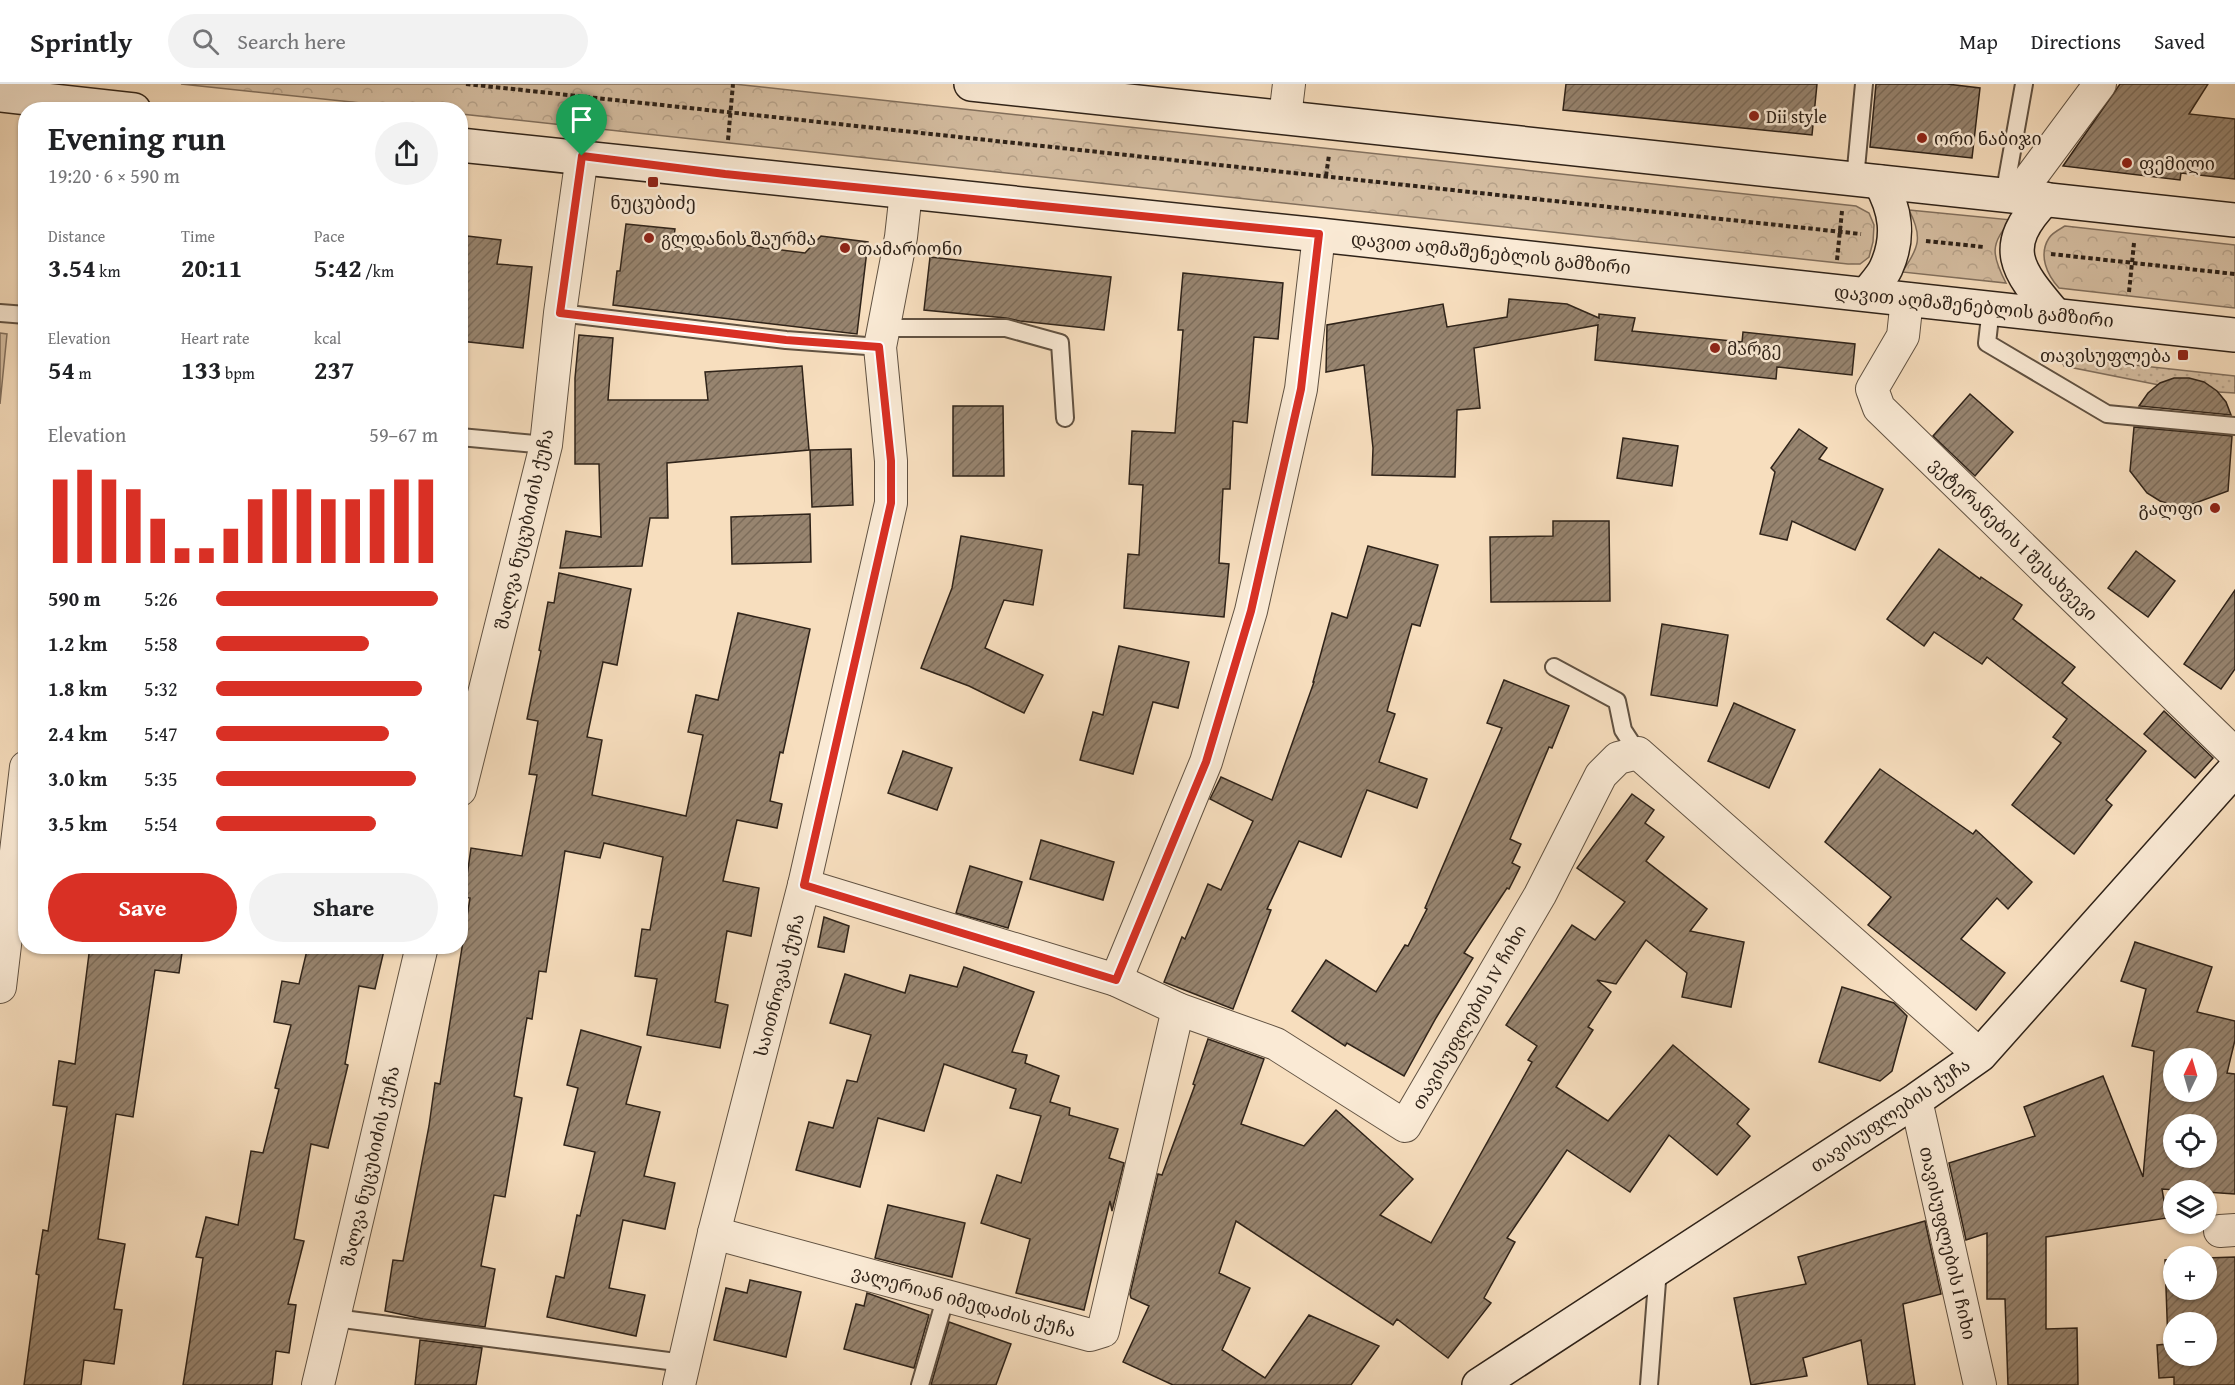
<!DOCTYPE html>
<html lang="en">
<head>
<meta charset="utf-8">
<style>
  :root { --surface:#fff; --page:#f2f2f2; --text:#202124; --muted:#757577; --line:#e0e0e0; --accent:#d93025 }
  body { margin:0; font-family:"Gentium Book Plus","Noto Serif Georgian",serif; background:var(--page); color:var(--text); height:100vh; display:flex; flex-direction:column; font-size:22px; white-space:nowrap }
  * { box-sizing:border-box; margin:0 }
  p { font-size:20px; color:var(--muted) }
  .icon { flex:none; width:33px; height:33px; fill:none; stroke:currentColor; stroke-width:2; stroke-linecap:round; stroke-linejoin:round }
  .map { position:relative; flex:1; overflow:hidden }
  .drawer { position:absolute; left:18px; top:18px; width:450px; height:852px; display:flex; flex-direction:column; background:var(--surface); border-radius:24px; box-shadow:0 2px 4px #0004 }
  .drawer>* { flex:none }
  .needle { width:39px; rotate:5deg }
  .controls { position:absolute; left:2163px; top:964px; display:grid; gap:12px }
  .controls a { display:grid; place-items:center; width:54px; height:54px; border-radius:50%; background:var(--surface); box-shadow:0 2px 4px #0004; font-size:30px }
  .pin { position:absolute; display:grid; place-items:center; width:51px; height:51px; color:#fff; margin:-62px -26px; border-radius:50% 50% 50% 0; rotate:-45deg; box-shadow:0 0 6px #0007 }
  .pin .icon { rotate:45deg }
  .round { display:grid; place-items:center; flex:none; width:63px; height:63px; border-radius:32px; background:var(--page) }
  .headline { display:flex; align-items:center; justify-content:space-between; height:102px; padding:0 30px }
  h1 { font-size:33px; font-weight:800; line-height:45px }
  .metrics { display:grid; grid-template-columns:repeat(3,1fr); gap:9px; height:102px; padding:6px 30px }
  .metrics div { display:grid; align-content:center }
  .metrics b { font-size:26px; font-weight:800 }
  .metrics small { font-size:16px; font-weight:400 }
  .metrics p { font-size:16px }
  .chart { height:168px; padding:12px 30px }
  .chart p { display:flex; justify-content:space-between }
  .chart svg { width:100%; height:108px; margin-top:6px; stroke:var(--accent); stroke-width:6 }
  .primary-button { display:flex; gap:12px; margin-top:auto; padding:12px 30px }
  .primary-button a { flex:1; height:69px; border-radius:36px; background:var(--accent); color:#fff; font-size:24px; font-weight:800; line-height:69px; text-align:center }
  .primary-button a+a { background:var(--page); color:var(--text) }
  ul { padding:0 30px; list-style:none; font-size:20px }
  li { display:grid; grid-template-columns:96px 72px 1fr; align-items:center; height:45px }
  li i { height:15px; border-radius:8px; background:var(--accent) }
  header { display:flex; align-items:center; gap:36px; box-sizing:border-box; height:84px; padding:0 30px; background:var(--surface); border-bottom:2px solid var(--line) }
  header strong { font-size:28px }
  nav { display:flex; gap:33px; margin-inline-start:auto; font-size:21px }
  .search { width:420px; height:54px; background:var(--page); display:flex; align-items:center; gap:15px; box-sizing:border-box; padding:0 21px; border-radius:33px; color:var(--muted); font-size:22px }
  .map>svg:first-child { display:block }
  .grass { fill:url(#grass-dots); stroke:#82705e; stroke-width:1.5 }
  .park { fill:url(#park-crowns); stroke:#82705e; stroke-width:1.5 }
  .pitch { fill:#d5bea2; stroke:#82705e; stroke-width:1.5 }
  .building { fill:url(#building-hatch); stroke:#2f2319; stroke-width:1.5; fill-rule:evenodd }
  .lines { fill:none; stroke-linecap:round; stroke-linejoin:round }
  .lane-casing { stroke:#615242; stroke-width:20 }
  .street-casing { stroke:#615242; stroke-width:34 }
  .secondary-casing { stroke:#2f2319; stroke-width:36 }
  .path { stroke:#2f2319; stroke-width:4; stroke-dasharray:4.5 3; stroke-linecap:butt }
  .lane { stroke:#faead5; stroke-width:16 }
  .street { stroke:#faead5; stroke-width:32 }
  .secondary { stroke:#faead5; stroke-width:33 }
  .route-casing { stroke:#fff; stroke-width:12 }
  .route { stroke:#d93025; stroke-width:8 }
  .poi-dot { fill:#8f2418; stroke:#faead5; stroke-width:2 }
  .labels { text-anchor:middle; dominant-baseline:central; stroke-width:5; stroke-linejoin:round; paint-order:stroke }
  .poi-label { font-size:18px; fill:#2f2319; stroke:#faead5; text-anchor:start }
  .street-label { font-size:18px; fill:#2f2319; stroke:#faead5 }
</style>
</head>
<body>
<header>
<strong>Sprintly</strong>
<div class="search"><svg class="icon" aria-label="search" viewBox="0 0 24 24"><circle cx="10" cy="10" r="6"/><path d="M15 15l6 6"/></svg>Search here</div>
<nav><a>Map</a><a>Directions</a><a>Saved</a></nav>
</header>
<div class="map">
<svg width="2235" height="1301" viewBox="0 0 2235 1301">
  <defs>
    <pattern id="grass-dots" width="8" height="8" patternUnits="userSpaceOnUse" patternTransform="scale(1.5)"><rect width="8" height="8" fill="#d5bea2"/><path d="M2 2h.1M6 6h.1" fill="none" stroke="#b7a38b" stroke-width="1.8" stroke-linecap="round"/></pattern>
    <pattern id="park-crowns" width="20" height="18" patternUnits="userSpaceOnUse" patternTransform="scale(1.5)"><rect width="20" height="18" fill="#d5bea2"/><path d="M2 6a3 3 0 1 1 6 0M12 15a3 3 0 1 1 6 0" fill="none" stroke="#b7a38b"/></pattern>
    <pattern id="building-hatch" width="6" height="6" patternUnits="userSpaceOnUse" patternTransform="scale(1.5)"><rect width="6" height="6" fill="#97846f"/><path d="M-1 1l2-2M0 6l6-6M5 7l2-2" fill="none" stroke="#7c6c5a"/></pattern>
  </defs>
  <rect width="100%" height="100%" fill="#f7debe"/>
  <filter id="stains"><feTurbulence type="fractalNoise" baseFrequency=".00333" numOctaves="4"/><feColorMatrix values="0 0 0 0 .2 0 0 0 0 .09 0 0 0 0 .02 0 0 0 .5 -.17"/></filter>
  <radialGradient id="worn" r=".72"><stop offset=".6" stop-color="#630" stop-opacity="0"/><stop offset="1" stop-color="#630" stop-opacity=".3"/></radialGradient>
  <polygon class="grass" points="2060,273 2235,292 2235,309 2184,306 2064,282"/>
  <g class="park">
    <polygon points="181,0 734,0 1856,122 1869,129 1874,141 1873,158 1869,173 1860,180 1848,180 461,30 460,26 418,25"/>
    <path d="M 1909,126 L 2012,136 C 1989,159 1992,172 2006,199 L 1902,188 C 1919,164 1923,153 1909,126 Z"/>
    <path d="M 2065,142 L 2235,161 L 2235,224 L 2059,204 C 2047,191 2038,171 2049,154 C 2052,149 2060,145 2065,142 Z"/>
  </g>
  <polygon class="pitch" points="0,249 7,250 0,320"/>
  <g class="building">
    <polygon points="1566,0 1817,0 1812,51 1563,26"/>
    <polygon points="1876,0 1947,0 1980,4 1972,74 1870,63"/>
    <polygon points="2120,0 2208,0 2189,30 2235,35 2235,95 2181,89 2180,96 2063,82"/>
    <polygon points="626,140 675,145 674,152 805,169 821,152 868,158 857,250 613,221 617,187 620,187"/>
    <polygon points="467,152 501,156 497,180 532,183 523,264 460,257 460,158 467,158"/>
    <polygon points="930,173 1111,193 1104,246 1020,237 1006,234 924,226"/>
    <polygon points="1183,189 1283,199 1278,255 1254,253 1247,339 1233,337 1230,405 1223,405 1219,479 1229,480 1224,533 1124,524 1128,470 1139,471 1143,401 1129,400 1132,347 1175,349 1183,246 1178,246"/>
    <polygon points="1509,215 1567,220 1599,234 1599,230 1635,234 1632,247 1742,258 1743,248 1855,260 1852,291 1777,283 1776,295 1595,276 1598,241 1474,264 1480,324 1457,326 1455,393 1372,391 1373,364 1364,281 1326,288 1327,241 1443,220 1447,243 1507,233"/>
    <polygon points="579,251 613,254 608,316 708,316 705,288 802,282 809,366 667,379 668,434 650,434 642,482 560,484 566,447 601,453 599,380 575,380 575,294"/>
    <polygon points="2174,294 2189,294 2204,298 2217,307 2226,318 2231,331 2139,322 2148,309 2160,299"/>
    <polygon points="1970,310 2013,348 1975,392 1933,352"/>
    <polygon points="953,322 1003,322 1004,392 953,392"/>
    <polygon points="2134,343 2232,352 2228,407 2190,421 2175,422 2160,417 2147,409 2130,387"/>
    <polygon points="1799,345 1827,364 1819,375 1883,405 1855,466 1792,437 1787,456 1760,450 1775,388 1771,384"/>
    <polygon points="1623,354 1678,362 1672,402 1617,394"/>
    <polygon points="851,365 853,421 812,423 810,366"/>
    <polygon points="810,430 811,478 732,480 731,433"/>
    <polygon points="1553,437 1609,437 1610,517 1491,518 1490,453 1553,452"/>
    <polygon points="961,452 1042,466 1033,521 1004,516 985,564 1043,591 1024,629 969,602 921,584 952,504"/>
    <polygon points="1368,462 1438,481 1420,542 1412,540 1387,627 1395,630 1379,678 1427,695 1417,724 1367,706 1341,773 1299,757 1267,825 1271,826 1233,925 1164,898 1182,853 1185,855 1208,800 1221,806 1253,737 1210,715 1221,693 1272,716 1314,598 1313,598 1332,529 1347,534"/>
    <polygon points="1939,465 1980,495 1981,493 2022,521 2013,535 2075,583 2062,599 2146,667 2106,716 2112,721 2074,770 2012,721 2061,659 2053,653 2067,635 1987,573 1982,580 1934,548 1924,562 1887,535"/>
    <polygon points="2136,467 2175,497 2148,533 2108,504"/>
    <polygon points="559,489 631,505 617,581 603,578 587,653 602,656 592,711 686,732 703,651 688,648 696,611 718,616 738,529 810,545 783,669 780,668 770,717 782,720 777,744 737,736 723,797 759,804 751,852 727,847 715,918 728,921 720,964 647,951 657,895 635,892 642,845 650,846 663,773 604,759 600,774 565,767 546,888 539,887 532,935 527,934 514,1012 522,1014 505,1113 494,1111 481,1182 495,1185 485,1243 423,1235 385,1227 393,1176 403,1177 429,1042 435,999 440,1000 470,814 464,813 471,764 522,772 537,691 529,690 538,637 527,635 541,567 539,566 548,518 554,519"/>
    <polygon points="2235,506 2235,585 2221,605 2184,580"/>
    <polygon points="1662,540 1728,551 1717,622 1651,611"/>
    <polygon points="1119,562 1189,578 1178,624 1153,618 1133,690 1080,676 1093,628 1103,631"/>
    <polygon points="1504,596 1569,622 1552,664 1549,663 1510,755 1521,760 1512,779 1520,783 1509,805 1507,804 1464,869 1473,874 1436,934 1404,992 1347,959 1345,962 1292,927 1326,876 1376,908 1405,861 1408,862 1427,825 1425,824 1502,644 1487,639"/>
    <polygon points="1734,619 1795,646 1769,704 1708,677"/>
    <polygon points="2164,627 2213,674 2195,694 2144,650"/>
    <polygon points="903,667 952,684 937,726 888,709"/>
    <polygon points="1880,685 1973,750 1976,746 2032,798 2008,825 1997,814 1961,855 2005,889 1976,926 1868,841 1891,813 1825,758"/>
    <polygon points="1632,710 1654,726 1645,739 1664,753 1646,777 1707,825 1690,847 1744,858 1731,923 1682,913 1687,889 1646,856 1616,900 1597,896 1611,908 1588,943 1593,946 1556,1003 1608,1037 1673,961 1749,1025 1737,1040 1750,1052 1717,1091 1669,1051 1630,1108 1567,1066 1507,1154 1515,1158 1484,1214 1491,1219 1448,1274 1397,1235 1393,1241 1236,1137 1219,1189 1250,1204 1222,1266 1265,1294 1309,1231 1379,1262 1351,1301 1173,1301 1123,1278 1149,1222 1131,1214 1130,1210 1158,1090 1162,1091 1195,1001 1193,1000 1208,955 1264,975 1241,1040 1304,1062 1336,1026 1413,1095 1380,1131 1431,1159 1532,978 1528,976 1537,962 1506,941 1572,841 1595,856 1625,818 1577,784"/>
    <polygon points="1041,756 1114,778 1103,816 1030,795"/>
    <polygon points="970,782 1022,798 1008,844 956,829"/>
    <polygon points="824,833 849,842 844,868 818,863"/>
    <path d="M 2135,858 L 2212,883 L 2197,928 L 2235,937 L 2235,956 L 2227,989 L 2235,990 L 2235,1110 L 2162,1105 L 2167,1134 L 2046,1153 L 2046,1245 L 2077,1244 L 2078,1301 L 2008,1301 L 2005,1215 L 1987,1215 L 1987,1149 L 1966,1156 L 1949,1079 L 2035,1052 L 2024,1023 L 2103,992 L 2143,1093 L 2154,967 L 2132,962 L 2146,905 L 2121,897 ZM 2174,975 L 2206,975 L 2206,1008 L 2174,1008 ZM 2174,1041 L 2206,1041 L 2206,1074 L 2174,1074 Z"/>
    <polygon points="90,862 183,862 179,889 155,886 133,1033 116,1030 98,1155 125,1160 114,1225 122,1226 114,1280 84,1276 81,1301 24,1301 39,1191 36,1190 43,1146 48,1147 67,1023 53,1021 59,977 75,980"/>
    <polygon points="308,862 385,862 375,905 359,902 345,980 348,981 328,1064 311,1060 294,1155 304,1157 288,1220 296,1221 289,1269 276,1267 272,1301 183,1301 203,1174 196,1173 206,1133 238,1141 251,1067 263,1069 279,1005 275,1004 291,941 274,938 282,897 299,900"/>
    <polygon points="964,883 1034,908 1012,968 1027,971 1025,979 1059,992 1050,1018 1070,1024 1069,1031 1118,1045 1109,1074 1124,1079 1112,1127 1110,1117 1084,1226 1016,1209 1030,1155 981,1139 997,1091 1021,1099 1041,1032 1010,1024 1016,1005 944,980 924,1047 878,1034 860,1103 796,1086 809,1038 833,1044 847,996 857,998 871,951 830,939 845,890 905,909 910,891 957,903"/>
    <polygon points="1842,903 1894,919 1907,932 1892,987 1880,997 1819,978"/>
    <polygon points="581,946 641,963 626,1020 660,1028 644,1092 675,1099 665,1145 623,1136 609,1204 645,1211 636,1252 547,1233 556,1192 564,1194 577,1131 580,1132 595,1068 564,1061 578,1004 567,1001"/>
    <polygon points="888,1121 965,1139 952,1193 875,1174"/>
    <polygon points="1925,1137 1941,1210 1903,1220 1915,1301 1868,1301 1861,1256 1803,1274 1807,1292 1751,1301 1734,1214 1806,1200 1798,1173"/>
    <path d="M 2235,1173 L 2235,1301 L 2174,1301 L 2174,1293 L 2159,1294 L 2157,1261 L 2168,1260 L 2165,1176 L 2174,1175 L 2174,1206 L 2206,1206 L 2206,1174 ZM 2174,1239 L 2206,1239 L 2206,1272 L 2174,1272 Z"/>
    <polygon points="750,1196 801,1208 786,1273 714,1256 726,1204 747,1209"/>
    <polygon points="867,1209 929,1231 914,1284 844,1265 856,1220 864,1222"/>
    <polygon points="949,1238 1011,1260 996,1301 931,1301"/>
    <polygon points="420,1256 482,1264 476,1301 415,1301"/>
  </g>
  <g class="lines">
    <g class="lane-casing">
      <g id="lane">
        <polyline points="1855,95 1864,0"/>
        <polyline points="2004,112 2024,0"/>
        <polyline points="1991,224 1987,259 2107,330 2235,342"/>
        <polyline points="0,229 26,231"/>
        <polyline points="560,229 786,256 880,263"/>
        <polyline points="883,244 1006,244 1060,259 1065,334"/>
        <polyline points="460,353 546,361"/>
        <polyline points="1554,583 1617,617 1623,646 1638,669"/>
        <polyline points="335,1234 684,1279"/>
        <polyline points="920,1301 946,1212"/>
        <polyline points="1649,1301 1658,1185"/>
      </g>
    </g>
    <g class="street-casing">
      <g id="street">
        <polyline points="1285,33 1289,0"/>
        <polyline points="2016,113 2100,0"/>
        <polyline points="1907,215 1903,252 1872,305 1879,324 2235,670"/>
        <polyline points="460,706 546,361 560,229 582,72"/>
        <polyline points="804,801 1116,896 1178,925 1276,960 1405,1042 1540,811 1601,691 1618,674 1638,669 1980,971"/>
        <polyline points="1116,896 1206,678 1251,527 1301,305 1319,151"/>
        <polyline points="0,903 26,683"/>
        <polyline points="1916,1016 1980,1301"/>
        <polyline points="2220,1147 2235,1146"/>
        <polyline points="714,1149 1090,1251 1103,1247 1178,925"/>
        <polyline points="318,1301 422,862"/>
        <polyline points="679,1301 714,1149 804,801 891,419 891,377 880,263 901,153 906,108"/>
      </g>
    </g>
    <g class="secondary-casing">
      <g id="secondary">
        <polyline points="971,0 2235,136"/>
        <polyline points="0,11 134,26"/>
        <polyline points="460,61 1319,151 2235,251"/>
        <path d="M 2045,115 C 1997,164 2018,187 2055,231"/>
        <path d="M 1867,210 C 1873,202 1882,193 1886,184 C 1900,153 1896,126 1880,98"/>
        <polyline points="1479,1301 1916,1016 1980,971 2235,685"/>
      </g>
    </g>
    <g class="path">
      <polyline points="466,0 1861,150"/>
      <polyline points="728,56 733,0"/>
      <polyline points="1326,92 1329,71"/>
      <polyline points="1926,157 1984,163"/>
      <polyline points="2051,170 2235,190"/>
      <polyline points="1837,176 1842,127"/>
      <polyline points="2129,208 2134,159"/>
    </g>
    <use href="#lane" class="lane"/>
    <use href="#street" class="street"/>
    <use href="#secondary" class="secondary"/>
  </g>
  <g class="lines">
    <g class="route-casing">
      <polygon id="route" points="582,72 725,90 1319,150 1301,305 1251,527 1206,678 1116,896 804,801 891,419 891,377 879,263 786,256 560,229"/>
    </g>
    <use href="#route" class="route"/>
  </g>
  <g class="poi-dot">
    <circle cx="1754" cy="32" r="6"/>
    <circle cx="1922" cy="54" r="6"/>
    <circle cx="2127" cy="79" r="6"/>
    <rect x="647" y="92" width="12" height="12" rx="3"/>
    <circle cx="649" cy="154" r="6"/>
    <circle cx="845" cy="164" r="6"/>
    <circle cx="1715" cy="264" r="6"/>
    <rect x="2177" y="265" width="12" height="12" rx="3"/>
    <circle cx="2215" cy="424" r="6"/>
  </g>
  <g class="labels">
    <g class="poi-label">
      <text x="1766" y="32">Dii style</text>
      <text x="1934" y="54">ორი ნაბიჯი</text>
      <text x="2139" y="79">ფემილი</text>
      <text x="653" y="118" text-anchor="middle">ნუცუბიძე</text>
      <text x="661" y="154">გლდანის შაურმა</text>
      <text x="857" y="164">თამარიონი</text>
      <text x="1727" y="264">მარგე</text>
      <text x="2171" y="271" text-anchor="end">თავისუფლება</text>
      <text x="2203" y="424" text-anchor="end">გალფი</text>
    </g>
    <g class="street-label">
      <text transform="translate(1491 169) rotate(6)">დავით აღმაშენებლის გამზირი</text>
      <text transform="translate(1974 222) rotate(6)">დავით აღმაშენებლის გამზირი</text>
      <text transform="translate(524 445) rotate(-77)">შალვა ნუცუბიძის ქუჩა</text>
      <text transform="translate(2014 455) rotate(44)">ვეტერანების I შესახვევი</text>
      <text transform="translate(779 901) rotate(-75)">საითნოვას ქუჩა</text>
      <text transform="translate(1469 933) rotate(-60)">თავისუფლების IV ჩიხი</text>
      <text transform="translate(1890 1031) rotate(-34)">თავისუფლების ქუჩა</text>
      <text transform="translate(370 1082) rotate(-77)">შალვა ნუცუბიძის ქუჩა</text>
      <text transform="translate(1948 1159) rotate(77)">თავისუფლების I ჩიხი</text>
      <text transform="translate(964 1217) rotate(15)">ვალერიან იმედაძის ქუჩა</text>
    </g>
  </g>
  <rect width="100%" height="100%" filter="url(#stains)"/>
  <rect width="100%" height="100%" fill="url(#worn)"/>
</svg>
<div class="controls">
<a><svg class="needle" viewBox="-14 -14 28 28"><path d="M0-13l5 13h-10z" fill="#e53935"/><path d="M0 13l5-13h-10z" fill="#757577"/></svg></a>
<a><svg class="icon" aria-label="locate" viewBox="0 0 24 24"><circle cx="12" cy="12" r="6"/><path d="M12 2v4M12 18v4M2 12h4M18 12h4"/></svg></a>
<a><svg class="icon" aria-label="layers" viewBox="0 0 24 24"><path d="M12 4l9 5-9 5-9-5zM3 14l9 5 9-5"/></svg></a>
<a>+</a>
<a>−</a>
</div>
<div class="pin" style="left:582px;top:72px;background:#1e9e55"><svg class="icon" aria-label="arrive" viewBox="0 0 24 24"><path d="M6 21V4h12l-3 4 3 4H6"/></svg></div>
<section class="drawer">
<div class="headline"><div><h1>Evening run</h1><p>19:20 · 6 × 590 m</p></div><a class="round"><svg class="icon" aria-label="share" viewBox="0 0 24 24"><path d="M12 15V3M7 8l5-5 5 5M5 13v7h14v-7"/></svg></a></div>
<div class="metrics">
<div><p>Distance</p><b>3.54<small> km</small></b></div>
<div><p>Time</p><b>20:11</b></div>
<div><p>Pace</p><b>5:42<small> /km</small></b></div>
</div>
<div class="metrics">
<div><p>Elevation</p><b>54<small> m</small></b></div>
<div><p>Heart rate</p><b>133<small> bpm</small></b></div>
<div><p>kcal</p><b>237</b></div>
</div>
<div class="chart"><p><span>Elevation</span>59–67 m</p>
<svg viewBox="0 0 160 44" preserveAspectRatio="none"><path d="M5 44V10M15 44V6M25 44V10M35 44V14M45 44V26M55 44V38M65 44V38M75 44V30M85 44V18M95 44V14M105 44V14M115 44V18M125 44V18M135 44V14M145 44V10M155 44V10"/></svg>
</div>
<ul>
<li><b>590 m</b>5:26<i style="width:100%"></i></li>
<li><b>1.2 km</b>5:58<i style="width:69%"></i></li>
<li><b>1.8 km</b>5:32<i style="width:93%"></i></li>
<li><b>2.4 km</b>5:47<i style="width:78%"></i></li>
<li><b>3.0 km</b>5:35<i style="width:90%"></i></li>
<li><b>3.5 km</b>5:54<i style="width:72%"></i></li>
</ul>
<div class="primary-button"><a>Save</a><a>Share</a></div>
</section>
</div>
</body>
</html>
